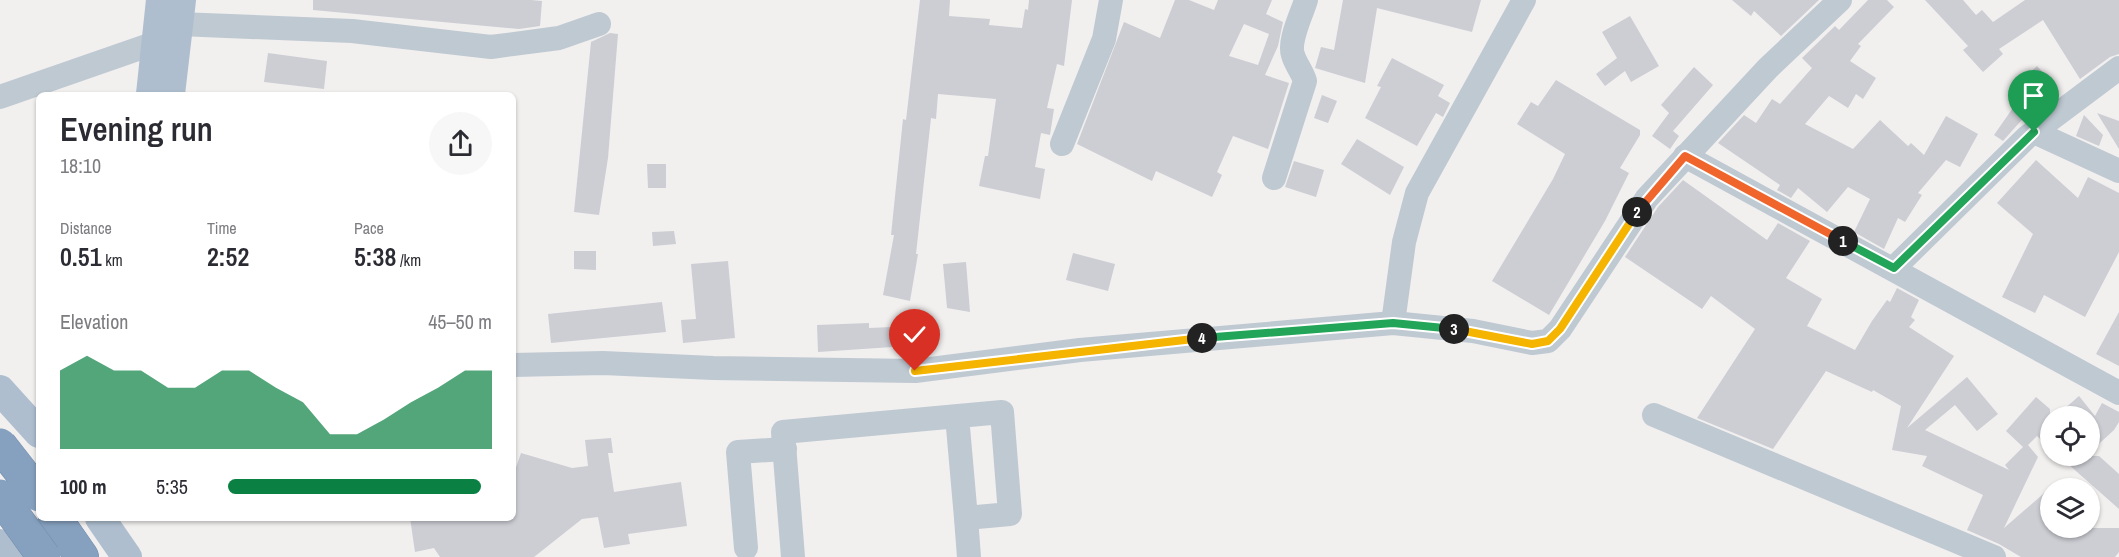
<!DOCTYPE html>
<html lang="en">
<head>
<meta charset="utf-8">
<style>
  :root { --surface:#fff; --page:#f7f7f7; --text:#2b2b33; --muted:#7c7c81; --accent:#0b8043 }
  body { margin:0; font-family:"Archivo Narrow",sans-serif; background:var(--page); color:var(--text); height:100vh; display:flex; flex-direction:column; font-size:22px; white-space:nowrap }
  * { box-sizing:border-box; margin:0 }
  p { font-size:20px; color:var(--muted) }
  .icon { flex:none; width:33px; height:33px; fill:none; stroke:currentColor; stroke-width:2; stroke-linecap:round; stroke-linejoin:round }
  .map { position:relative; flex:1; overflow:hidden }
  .side { position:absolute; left:36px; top:92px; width:480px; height:429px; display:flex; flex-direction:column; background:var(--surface); border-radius:9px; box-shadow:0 2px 4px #0004 }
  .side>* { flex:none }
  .tools { position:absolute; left:2040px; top:406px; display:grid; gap:12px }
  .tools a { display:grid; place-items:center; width:60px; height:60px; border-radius:50%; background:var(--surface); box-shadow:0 2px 4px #0004; font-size:30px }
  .pin { position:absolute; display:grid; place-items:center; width:51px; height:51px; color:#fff; margin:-62px -26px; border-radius:50% 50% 50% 0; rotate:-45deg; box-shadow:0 0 6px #0007 }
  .pin .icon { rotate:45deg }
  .km { position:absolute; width:30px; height:30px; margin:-15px; border-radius:50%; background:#222; color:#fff; font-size:16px; line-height:30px; text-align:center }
  .round { display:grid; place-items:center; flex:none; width:63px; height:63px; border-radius:32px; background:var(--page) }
  .summary { display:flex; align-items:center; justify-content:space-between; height:102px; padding:0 24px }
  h1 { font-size:33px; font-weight:600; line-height:45px }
  .figures { display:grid; grid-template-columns:repeat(3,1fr); gap:9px; height:102px; padding:6px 24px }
  .figures div { display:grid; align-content:center }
  .figures b { font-size:26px; font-weight:600 }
  .figures small { font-size:16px; font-weight:400 }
  .figures p { font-size:16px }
  .chart { height:168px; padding:12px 24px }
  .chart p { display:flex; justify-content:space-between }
  .chart svg { width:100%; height:108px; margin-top:6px; fill:var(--accent); opacity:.7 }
  ul { padding:0 24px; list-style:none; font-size:20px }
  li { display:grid; grid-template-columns:96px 72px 1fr; align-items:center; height:45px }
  li i { height:15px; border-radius:8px; background:var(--accent) }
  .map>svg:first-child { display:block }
  .building { fill:#ccced4; fill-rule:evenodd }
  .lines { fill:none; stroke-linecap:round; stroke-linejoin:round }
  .highway-casing { stroke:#718cab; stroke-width:34 }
  .minor { stroke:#bfc9d2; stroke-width:24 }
  .major { stroke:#aebecf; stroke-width:30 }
  .highway { stroke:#86a1bf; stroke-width:33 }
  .highway-bridge-casing { stroke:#718cab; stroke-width:34; stroke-linecap:butt }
  .highway-bridge { stroke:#86a1bf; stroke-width:33 }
  .split-1-casing { stroke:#fff; stroke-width:12 }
  .split-2-casing { stroke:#fff; stroke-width:12 }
  .split-3-casing { stroke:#fff; stroke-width:12 }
  .split-4-casing { stroke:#fff; stroke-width:12 }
  .split-5-casing { stroke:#fff; stroke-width:12 }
  .split-1 { stroke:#22a559; stroke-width:8 }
  .split-2 { stroke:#f0652b; stroke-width:8 }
  .split-3 { stroke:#f5b400; stroke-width:8 }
  .split-4 { stroke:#22a559; stroke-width:8 }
  .split-5 { stroke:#f5b400; stroke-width:8 }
</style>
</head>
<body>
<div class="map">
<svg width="2119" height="557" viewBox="0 0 2119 557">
  <rect width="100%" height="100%" fill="#f2efef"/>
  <g class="building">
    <polygon points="313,0 531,0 542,1 540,26 519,29 313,10"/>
    <polygon points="920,0 950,0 949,16 990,19 989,25 1022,28 1025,9 1028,10 1029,0 1072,0 1064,66 1057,64 1047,108 1054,109 1050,135 1041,133 1035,167 1045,169 1040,199 979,186 985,156 988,156 996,99 938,94 936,119 931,118 916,254 918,254 910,301 883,295 894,235 891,235 903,119 906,120"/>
    <path d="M 1175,0 L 1189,0 L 1214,10 L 1218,0 L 1272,0 L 1266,14 L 1283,22 L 1278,46 L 1265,75 L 1289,83 L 1268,149 L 1233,136 L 1217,172 L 1222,175 L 1212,197 L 1156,171 L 1152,181 L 1077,144 L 1124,22 L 1160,38 ZM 1244,24 L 1269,34 L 1258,65 L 1229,56 Z"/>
    <polygon points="1343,0 1481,0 1472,32 1377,8 1365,83 1315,68 1321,47 1334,50"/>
    <polygon points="1732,0 1819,0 1781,36 1754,11 1751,16"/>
    <polygon points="1868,0 1887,0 1894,7 1858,44 1861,46 1850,61 1876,78 1863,99 1856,94 1848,108 1829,96 1805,124 1853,149 1880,120 1908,146 1911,143 1924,155 1946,116 1978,134 1960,167 1946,160 1918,193 1922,195 1905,222 1898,218 1884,249 1854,232 1870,199 1848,187 1827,212 1798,188 1791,198 1777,190 1780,185 1718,143 1744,115 1756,123 1772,99 1780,104 1812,68 1802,58 1835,26 1839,30"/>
    <polygon points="1925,0 1963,0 1976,15 1982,10 1993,22 2025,0 2119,0 2119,54 2110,57 2080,79 2043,20 1999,49 2003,54 1983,72 1963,50 1968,46"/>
    <polygon points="1630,16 1659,66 1631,82 1625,71 1605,86 1596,74 1617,58 1602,32"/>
    <polygon points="610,33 618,34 608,158 599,215 574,212 591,42"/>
    <polygon points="268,53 327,61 324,89 264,82"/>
    <polygon points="1392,58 1444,85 1438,96 1450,103 1443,117 1436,113 1417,146 1365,118 1381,87 1377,86"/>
    <polygon points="2037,66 2053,83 2023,111 2027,114 2003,141 1994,135 2024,92 2017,85"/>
    <polygon points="1694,67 1713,85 1673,131 1679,136 1670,149 1652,136 1669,113 1661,105"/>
    <polygon points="1556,80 1640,130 1640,135 1620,168 1629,173 1605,221 1549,315 1492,281 1553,179 1565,154 1517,124 1531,102 1538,106"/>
    <polygon points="1322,95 1337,101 1328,123 1314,118"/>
    <polygon points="2097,113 2119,121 2119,149"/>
    <polygon points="2084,115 2103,135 2099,146 2076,136"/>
    <polygon points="1357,139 1404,167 1390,195 1341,164"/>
    <polygon points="2036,160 2078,198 2088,177 2119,193 2119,252 2085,317 2044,295 2035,313 2002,297 2033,234 1997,203"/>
    <polygon points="1294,161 1324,170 1316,197 1285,187"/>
    <polygon points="647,164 666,164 666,188 648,188"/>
    <polygon points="1683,180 1767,240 1778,223 1810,241 1786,278 1822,299 1807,326 1855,350 1872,321 1887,300 1890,302 1897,288 1919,300 1911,317 1915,320 1909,327 1954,356 1907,428 1967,377 1998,414 1977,431 1955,405 1925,430 2009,470 2005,465 2023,447 2006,431 2036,397 2050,409 2050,448 2037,436 2028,445 2038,457 2004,528 2050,488 2050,528 2119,528 2119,552 2115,557 2021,557 1999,544 1967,530 1983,495 1922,466 1927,456 1892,450 1901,406 1873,390 1872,392 1826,371 1773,449 1697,418 1755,329 1711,296 1702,309 1625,257 1658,207"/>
    <polygon points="674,231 676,244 653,246 652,232"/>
    <polygon points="574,251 596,251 596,270 574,269"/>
    <polygon points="1073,253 1115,264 1108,291 1066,280"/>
    <polygon points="728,261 735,338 683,343 681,320 696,319 691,264"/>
    <polygon points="966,262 970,312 947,308 943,264"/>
    <polygon points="662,302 666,332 551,343 548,314"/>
    <polygon points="2119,312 2119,366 2096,354"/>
    <polygon points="869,323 869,328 936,325 937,344 818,352 817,325"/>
    <polygon points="2079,396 2095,416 2102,403 2119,412 2119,422 2114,430 2090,452 2090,417 2055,417"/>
    <polygon points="611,438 613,453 608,453 614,492 681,482 687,526 628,534 630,544 604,548 598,517 582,519 534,557 440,557 434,548 415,552 410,518 513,518 513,476 521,453 572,468 588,466 585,440"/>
    <polygon points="2059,456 2099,456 2119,474 2119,509"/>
  </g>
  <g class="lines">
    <g class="highway-casing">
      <polyline id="highway" points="55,518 82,557"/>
    </g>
    <g class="minor">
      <polyline points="179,24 352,31 491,47 559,38 599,24"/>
      <polyline points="0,97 155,43"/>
      <polyline points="2034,132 2119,171"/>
      <polyline points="1062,144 1104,39 1111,0"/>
      <polyline points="1685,156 2119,393"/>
      <path d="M 1274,178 L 1305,81 C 1302,71 1296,65 1293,55 C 1288,41 1302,14 1306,0"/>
      <polyline points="1894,268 2027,137 2119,68"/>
      <polyline points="1393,323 1404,242 1417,193 1524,0"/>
      <polyline points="513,365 603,363 713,368 915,371 1080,350 1393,323 1473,331 1532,343 1548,341 1560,329 1647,198 1768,68 1840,0"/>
      <polyline points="1654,415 1994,557"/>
      <polyline points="966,518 969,557"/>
      <polyline points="746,548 738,452 785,449"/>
      <polyline points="793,557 783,432 1002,412 1010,514 966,518 957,416"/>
    </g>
    <g class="major">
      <polyline points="151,94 161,0"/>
      <polyline points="170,94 181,0"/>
      <polyline points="0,390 39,433"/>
      <polyline points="100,518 127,557"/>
      <polyline points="0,544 10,557"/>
    </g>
    <use href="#highway" class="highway"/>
    <g class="highway-bridge-casing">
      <g id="highway-bridge">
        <polyline points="0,445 39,495"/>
        <polyline points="0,496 44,557"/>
      </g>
    </g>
    <use href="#highway-bridge" class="highway-bridge"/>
  </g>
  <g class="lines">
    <g class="split-1-casing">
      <polyline id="split-1" points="1843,241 1894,268 2034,132"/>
    </g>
    <g class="split-2-casing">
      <polyline id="split-2" points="1637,212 1685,156 1843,241"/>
    </g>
    <g class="split-3-casing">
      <polyline id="split-3" points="1454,329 1532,344 1548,341 1560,329 1637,212"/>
    </g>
    <g class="split-4-casing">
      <polyline id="split-4" points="1202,338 1393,323 1454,329"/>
    </g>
    <g class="split-5-casing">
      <polyline id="split-5" points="915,371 1202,338"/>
    </g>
    <use href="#split-1" class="split-1"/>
    <use href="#split-2" class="split-2"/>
    <use href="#split-3" class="split-3"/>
    <use href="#split-4" class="split-4"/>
    <use href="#split-5" class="split-5"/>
  </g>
</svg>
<div class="tools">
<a><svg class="icon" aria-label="locate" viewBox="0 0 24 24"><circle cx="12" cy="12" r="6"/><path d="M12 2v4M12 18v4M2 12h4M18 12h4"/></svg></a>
<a><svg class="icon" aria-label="layers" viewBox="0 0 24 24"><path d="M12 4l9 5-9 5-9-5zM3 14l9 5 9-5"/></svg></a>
</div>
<div class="pin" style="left:2034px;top:132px;background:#1e9e55"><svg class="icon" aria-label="arrive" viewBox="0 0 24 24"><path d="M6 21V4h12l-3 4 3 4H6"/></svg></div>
<div class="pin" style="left:915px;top:371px;background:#d93025"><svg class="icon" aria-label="check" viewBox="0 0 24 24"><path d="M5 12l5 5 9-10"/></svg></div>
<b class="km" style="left:1843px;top:241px">1</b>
<b class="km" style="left:1637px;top:212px">2</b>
<b class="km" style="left:1454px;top:329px">3</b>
<b class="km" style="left:1202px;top:338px">4</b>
<section class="side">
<div class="summary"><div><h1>Evening run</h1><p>18:10</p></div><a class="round"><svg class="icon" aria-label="share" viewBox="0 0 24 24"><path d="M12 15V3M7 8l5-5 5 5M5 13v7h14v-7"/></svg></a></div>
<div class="figures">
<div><p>Distance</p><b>0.51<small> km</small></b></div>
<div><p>Time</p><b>2:52</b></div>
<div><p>Pace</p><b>5:38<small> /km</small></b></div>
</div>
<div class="chart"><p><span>Elevation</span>45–50 m</p>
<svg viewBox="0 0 160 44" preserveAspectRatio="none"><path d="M0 44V12L10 6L20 12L30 12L40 19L50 19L60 12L70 12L80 19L90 25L100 38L110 38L120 32L130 25L140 19L150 12L160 12V44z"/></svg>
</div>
<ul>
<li><b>100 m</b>5:35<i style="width:96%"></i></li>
</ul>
</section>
</div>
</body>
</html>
